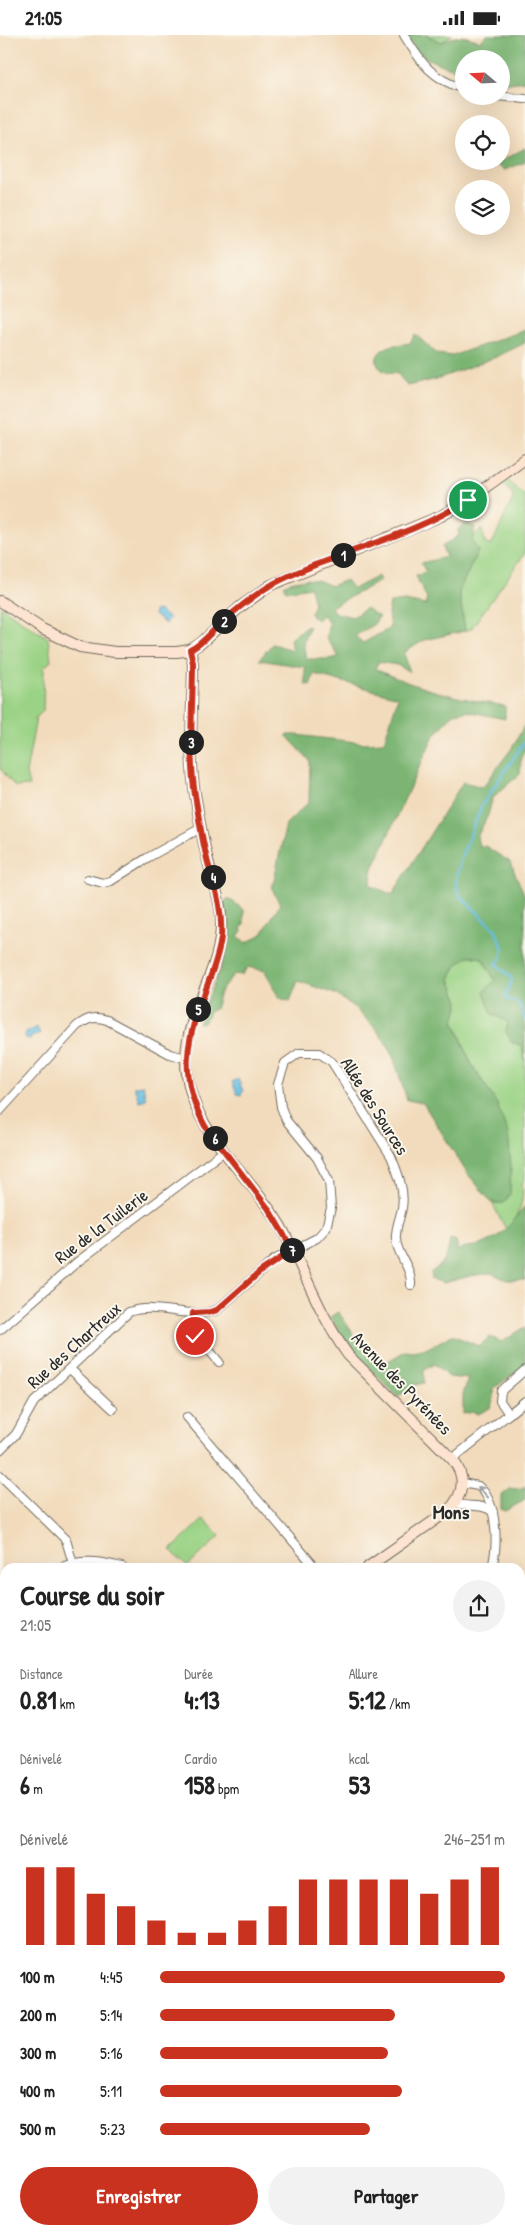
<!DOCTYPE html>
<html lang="fr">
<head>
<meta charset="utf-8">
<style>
  :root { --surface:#fff; --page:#f2f2f2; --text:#222; --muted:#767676; --accent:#c8321e }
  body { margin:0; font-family:"Patrick Hand",sans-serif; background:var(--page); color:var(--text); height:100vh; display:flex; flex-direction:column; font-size:19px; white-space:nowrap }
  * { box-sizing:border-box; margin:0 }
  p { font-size:16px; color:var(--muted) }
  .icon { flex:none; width:28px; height:28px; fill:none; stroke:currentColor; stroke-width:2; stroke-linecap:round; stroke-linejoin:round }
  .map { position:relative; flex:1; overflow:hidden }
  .sheet { position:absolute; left:0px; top:1528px; width:525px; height:672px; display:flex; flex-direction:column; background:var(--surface); border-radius:15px 15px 0 0; box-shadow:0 5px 20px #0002 }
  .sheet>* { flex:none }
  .needle { width:32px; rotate:289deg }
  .fabs { position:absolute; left:455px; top:15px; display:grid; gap:10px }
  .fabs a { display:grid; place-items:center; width:55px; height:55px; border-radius:50%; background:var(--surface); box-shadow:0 5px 20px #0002; font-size:25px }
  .pin { position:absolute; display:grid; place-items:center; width:42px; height:42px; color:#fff; margin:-21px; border:2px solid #fff; border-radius:50%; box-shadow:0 1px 5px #0007 }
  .km { position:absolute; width:25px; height:25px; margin:-12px; border-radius:50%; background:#222; color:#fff; font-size:14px; line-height:25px; text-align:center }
  .round { display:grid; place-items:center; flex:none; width:52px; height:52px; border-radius:26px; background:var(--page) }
  .overview { display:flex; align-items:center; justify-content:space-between; height:85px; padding:0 20px }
  h1 { font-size:28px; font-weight:700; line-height:38px }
  .metrics { display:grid; grid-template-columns:repeat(3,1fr); gap:8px; height:85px; padding:5px 20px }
  .metrics div { display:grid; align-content:center }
  .metrics b { font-size:25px; font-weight:700 }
  .metrics small { font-size:14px; font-weight:400 }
  .metrics p { font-size:14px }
  .chart { height:140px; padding:10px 20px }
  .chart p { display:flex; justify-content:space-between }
  .chart svg { width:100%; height:90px; margin-top:5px; stroke:var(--accent); stroke-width:6 }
  .cta { display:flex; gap:10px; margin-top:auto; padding:10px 20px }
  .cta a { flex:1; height:58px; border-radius:30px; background:var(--accent); color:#fff; font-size:20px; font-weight:700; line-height:58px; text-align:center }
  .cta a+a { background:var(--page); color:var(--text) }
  ul { padding:0 20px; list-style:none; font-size:16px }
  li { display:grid; grid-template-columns:80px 60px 1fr; align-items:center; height:38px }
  li i { height:12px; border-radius:6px; background:var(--accent) }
  .status { display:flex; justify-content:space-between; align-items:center; height:35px; padding:0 25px; background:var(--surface); direction:ltr }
  .status svg { height:14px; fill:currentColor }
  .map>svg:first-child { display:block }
  .green { fill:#9bd386; stroke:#637f58 }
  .forest { fill:#7cb573; stroke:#54704f }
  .water { fill:#64bde1; stroke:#487486 }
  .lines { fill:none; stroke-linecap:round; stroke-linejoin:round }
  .stream { stroke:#64bde1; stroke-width:2.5 }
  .street-casing { stroke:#71695e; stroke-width:10 }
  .secondary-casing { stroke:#71695e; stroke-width:12 }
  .street { stroke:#fff; stroke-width:8 }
  .secondary { stroke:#fde4d0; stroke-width:10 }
  .oneway { stroke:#a0a0a0 }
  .route-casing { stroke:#fff; stroke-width:10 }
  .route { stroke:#c8321e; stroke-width:6 }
  .labels { text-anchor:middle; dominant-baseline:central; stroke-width:4; stroke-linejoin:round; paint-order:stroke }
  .street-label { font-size:18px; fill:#2b2b2b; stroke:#fbf7ec }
  .quarter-label { font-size:20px; font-weight:bold; fill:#2b2b2b; stroke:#fbf7ec }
</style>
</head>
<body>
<div class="status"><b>21:05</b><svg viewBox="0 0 49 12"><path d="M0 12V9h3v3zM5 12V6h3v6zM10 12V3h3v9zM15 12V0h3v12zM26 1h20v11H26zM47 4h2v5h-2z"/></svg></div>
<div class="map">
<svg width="525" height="2200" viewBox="0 0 525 2200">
  <rect width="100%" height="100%" fill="#fbf7ec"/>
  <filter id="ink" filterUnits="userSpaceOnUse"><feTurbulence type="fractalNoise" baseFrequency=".02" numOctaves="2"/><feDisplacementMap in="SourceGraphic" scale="10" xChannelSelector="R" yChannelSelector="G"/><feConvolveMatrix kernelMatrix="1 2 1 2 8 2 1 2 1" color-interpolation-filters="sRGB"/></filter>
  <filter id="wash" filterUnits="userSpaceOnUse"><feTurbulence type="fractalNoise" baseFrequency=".0096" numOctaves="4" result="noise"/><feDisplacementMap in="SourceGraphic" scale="20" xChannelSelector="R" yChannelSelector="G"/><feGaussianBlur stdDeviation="1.12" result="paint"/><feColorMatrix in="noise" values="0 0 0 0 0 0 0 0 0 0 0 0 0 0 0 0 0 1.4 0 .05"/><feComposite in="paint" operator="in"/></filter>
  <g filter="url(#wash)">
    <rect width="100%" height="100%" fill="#f2dbbc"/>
    <g class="green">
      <polygon points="425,0 452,0 442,7"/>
      <polygon points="504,443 525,461 525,518 471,594 465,596 459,556 478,516 472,506 472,502 482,494 485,508 491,511 514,461 500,446"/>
      <polygon points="0,571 48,603 51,626 44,632 43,676 36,683 26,738 29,751 15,752 0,733"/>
      <path d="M 470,920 L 482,923 L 495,945 L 508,987 L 521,1010 L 525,1025 L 525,1146 L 522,1148 C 525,1168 518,1180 507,1196 L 492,1168 L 504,1168 L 497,1069 L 471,1028 L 454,985 L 459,967 L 450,944 L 457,930 Z"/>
      <polygon points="204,1484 220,1501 187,1532 171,1515"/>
    </g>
    <g class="forest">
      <path d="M 406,0 L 425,0 L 442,7 C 457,0 463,0 480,6 L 487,0 L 525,0 L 525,46 L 501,49 L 501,24 L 464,24 L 464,37 C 439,29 418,25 406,0 Z"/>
      <polygon points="525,113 525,127 505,135 498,131 500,127"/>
      <path d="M 525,295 L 525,308 L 496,322 L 437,344 L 407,351 L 398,339 C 394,338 389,339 386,337 C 373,332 374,318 386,313 C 392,309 402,310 410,308 L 415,299 L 437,319 L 452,321 Z"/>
      <path d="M 467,488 L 475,492 L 472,506 L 478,516 L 459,556 L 465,596 L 424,605 L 404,618 L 410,637 L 397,630 L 378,627 L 375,634 C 421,655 456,663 505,671 L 505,684 L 467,676 L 454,678 L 433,702 L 373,833 L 371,850 L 392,860 L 463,747 L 483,752 L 512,713 L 525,689 L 525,716 L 521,722 L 520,739 L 493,762 L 488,780 L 477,802 L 479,811 L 485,811 L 510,827 L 525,861 L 525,1025 L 521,1010 L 512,1008 L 506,997 L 508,987 L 492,979 L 484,956 L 495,945 L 482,923 L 469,921 L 457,930 L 450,944 L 459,967 L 454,986 L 471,1028 L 497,1069 L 508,1098 L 511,1130 L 510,1159 L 504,1168 L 492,1168 L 467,1138 L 423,1068 L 407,1065 L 391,1015 L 376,994 L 355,973 L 335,959 L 298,946 L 290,966 L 279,963 L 265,936 L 248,932 L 242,940 L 234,939 L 220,957 L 215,974 L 209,977 L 204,988 L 198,988 L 224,924 L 223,869 L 228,863 L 244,875 L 244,891 L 241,892 L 242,896 L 238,901 L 246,908 L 262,899 L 280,869 L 272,854 L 286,789 L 309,767 L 310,726 L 286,700 L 296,700 L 364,708 L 384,707 L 398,662 L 314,639 L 310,650 L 305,649 L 305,632 L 259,625 L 272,609 L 292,615 L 290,604 L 307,590 L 309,592 L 303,607 L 306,624 L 328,624 L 339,622 L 326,603 L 329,587 L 322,580 L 317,585 L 310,579 L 314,569 L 310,552 L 286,556 L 284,549 C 302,543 314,542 331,551 L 346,545 L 353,554 L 378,541 L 380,546 L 331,572 L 335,578 L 353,582 L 366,573 L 379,582 L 374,589 L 355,601 L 363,608 L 390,593 L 388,578 L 390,568 L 405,566 L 425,570 L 427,564 L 416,541 L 426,537 L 421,528 L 446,522 L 442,512 L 459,500 L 458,494 Z"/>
      <path d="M 525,1171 L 525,1245 L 507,1245 L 491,1238 L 470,1241 L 444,1248 L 432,1244 L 431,1237 C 447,1227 447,1222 450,1204 L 456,1206 L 458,1216 C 467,1209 472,1213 481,1210 C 502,1202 512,1188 525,1171 Z"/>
      <path d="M 338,1277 C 352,1295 364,1320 385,1328 L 405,1316 L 414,1317 L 428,1313 L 452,1300 L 479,1311 L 490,1302 L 502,1307 L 525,1292 L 525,1331 L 494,1353 L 494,1363 L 490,1373 L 478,1379 L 473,1377 L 463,1379 L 463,1359 L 468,1344 L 449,1342 L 434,1329 L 424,1335 L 424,1348 L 414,1350 L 398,1362 L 348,1311 L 330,1282 Z"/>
      <polygon points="525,1451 525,1465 505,1476 501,1474 501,1461 510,1454 522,1453"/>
      <polygon points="525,1655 525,1722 520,1718 520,1665"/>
    </g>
    <g class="water">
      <polygon points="158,575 169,583 165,589 154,580 154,576"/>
      <polygon points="37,992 40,998 29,1004 25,1003 26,998"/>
      <polygon points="238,1044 243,1056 241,1060 237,1059 232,1047"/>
      <polygon points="143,1050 146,1064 139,1066 134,1051"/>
    </g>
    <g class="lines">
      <polyline class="stream" points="525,706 482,770 461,823 456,842 457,854 461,862 495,894 503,913 502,922 496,929 510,941 512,945 506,959 506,964 519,968 525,986"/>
    </g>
  </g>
  <g filter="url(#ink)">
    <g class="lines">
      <g class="street-casing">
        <g id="street">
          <path d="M 404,0 C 421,28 432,44 464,54"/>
          <polyline points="497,61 525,64"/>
          <polyline points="88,844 103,848 111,846 147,823 201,793"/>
          <path d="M 0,1076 L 77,991 C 88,983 95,981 107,985 L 170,1019 L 186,1023"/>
          <polyline points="193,1278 192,1295 219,1327"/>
          <polyline points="0,1295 76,1228 224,1116"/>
          <polyline points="70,1334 113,1374"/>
          <polyline points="509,1379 525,1366"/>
          <polyline points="187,1382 315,1532"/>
          <path d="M 0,1415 L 16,1399 L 34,1367 L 129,1277 C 157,1267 189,1285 217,1275 L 274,1225 L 317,1203 L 326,1193 L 331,1173 L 329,1146 L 317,1123 L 286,1085 L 281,1072 L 278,1049 L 285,1028 L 299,1018 L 319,1018 L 332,1027 L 391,1121 C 398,1138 405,1155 402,1173 C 400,1184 395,1193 396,1204 C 397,1221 412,1232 411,1250"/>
          <polyline points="452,1424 509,1379 500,1366 501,1356 525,1335"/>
          <polyline points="0,1440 66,1505 74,1532"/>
          <path d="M 462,1448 L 478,1451 C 498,1466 498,1511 492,1532"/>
          <path d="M 455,1468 C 467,1473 483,1468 493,1477"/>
          <path d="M 62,1532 C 82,1523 101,1527 122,1532"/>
          <polyline points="520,1579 525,1577"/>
          <polyline points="0,1585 5,1580"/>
          <polyline points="0,1591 5,1596"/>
          <polyline points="0,1758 5,1751"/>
          <polyline points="520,1870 525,1867"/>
          <polyline points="520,1895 525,1901"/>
          <polyline points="0,1938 5,1934"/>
          <polyline points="0,2051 5,2047"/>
          <polyline points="520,2107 525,2103"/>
          <polyline points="0,2115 5,2111"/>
          <polyline points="97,2200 102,2195"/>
        </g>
      </g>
      <g class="secondary-casing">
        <g id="secondary">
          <polyline points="0,566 42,594 80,612 115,617 177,617 190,615 201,608 240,572 271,550 441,481 468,465 525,424"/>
          <path d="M 190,615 L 193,628 C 193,671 188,716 195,759 C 199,782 202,804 208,826 C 212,844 220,862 221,881 C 224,935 187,972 186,1023 C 185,1093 247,1135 280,1190 C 304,1233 319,1280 348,1320 L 452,1424 C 467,1442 464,1460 448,1476 L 368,1532"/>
          <polyline points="0,1844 5,1840"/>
          <polyline points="520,2138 525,2145"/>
        </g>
      </g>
      <use href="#street" class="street"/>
      <use href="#secondary" class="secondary"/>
    </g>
    <defs><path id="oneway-shaft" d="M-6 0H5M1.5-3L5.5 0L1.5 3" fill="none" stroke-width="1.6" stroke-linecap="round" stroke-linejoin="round" transform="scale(1.25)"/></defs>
    <use class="oneway" href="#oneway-shaft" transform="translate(483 1457) rotate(-133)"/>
  </g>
  <g class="lines" filter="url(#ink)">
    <g class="route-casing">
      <path id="route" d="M 195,1301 L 192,1295 L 193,1278 L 210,1277 L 217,1275 L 261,1236 L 293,1215 L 268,1173 L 205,1091 C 179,1043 185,1006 205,957 C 211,939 219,921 221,902 C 223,876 215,852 208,828 C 202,806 199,783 195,760 C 188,716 193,672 193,628 L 190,615 C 203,609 211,597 221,588 C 237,574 255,559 273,549 C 336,516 408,504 468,465"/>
    </g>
    <use href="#route" class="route"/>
  </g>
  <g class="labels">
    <g class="street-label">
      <text transform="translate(375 1071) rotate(58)">Allée des Sources</text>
      <text transform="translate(101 1191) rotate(-37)">Rue de la Tuilerie</text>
      <text transform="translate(74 1310) rotate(-42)">Rue des Chartreux</text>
      <text transform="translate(402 1348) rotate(46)">Avenue des Pyrénées</text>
    </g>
    <g class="quarter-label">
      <text x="451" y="1476">Mons</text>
    </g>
  </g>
</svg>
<div class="fabs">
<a><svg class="needle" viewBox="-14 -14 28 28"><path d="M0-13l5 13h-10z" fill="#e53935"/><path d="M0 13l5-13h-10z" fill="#767676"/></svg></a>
<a><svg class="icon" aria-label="locate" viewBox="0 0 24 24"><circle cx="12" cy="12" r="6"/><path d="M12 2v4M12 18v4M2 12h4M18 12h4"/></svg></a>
<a><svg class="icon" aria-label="layers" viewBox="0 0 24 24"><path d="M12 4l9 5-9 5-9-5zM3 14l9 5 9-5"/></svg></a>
</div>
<div class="pin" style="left:468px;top:465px;background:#1e9e55"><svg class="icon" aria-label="arrive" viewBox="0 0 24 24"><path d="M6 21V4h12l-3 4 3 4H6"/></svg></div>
<div class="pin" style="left:195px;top:1301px;background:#d93025"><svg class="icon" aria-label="check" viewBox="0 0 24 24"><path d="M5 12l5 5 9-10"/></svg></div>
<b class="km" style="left:343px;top:520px">1</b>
<b class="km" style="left:224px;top:586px">2</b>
<b class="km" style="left:191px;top:707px">3</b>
<b class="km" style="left:213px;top:842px">4</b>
<b class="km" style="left:198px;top:974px">5</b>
<b class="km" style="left:215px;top:1103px">6</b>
<b class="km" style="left:292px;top:1215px">7</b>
<section class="sheet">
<div class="overview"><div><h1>Course du soir</h1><p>21:05</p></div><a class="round"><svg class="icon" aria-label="share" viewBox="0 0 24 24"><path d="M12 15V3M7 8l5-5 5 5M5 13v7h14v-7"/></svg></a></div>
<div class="metrics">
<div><p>Distance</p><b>0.81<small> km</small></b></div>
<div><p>Durée</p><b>4:13</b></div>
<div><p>Allure</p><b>5:12<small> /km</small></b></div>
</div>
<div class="metrics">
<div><p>Dénivelé</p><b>6<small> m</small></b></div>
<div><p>Cardio</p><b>158<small> bpm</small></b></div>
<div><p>kcal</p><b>53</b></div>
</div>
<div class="chart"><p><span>Dénivelé</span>246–251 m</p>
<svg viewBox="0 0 160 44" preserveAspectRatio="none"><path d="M5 44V6M15 44V6M25 44V19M35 44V25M45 44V32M55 44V38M65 44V38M75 44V32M85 44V25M95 44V12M105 44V12M115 44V12M125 44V12M135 44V19M145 44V12M155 44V6"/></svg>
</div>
<ul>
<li><b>100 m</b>4:45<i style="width:100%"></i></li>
<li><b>200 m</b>5:14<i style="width:68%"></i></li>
<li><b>300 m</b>5:16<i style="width:66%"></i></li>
<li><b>400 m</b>5:11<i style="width:70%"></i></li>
<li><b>500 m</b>5:23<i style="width:61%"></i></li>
</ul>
<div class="cta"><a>Enregistrer</a><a>Partager</a></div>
</section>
</div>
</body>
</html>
